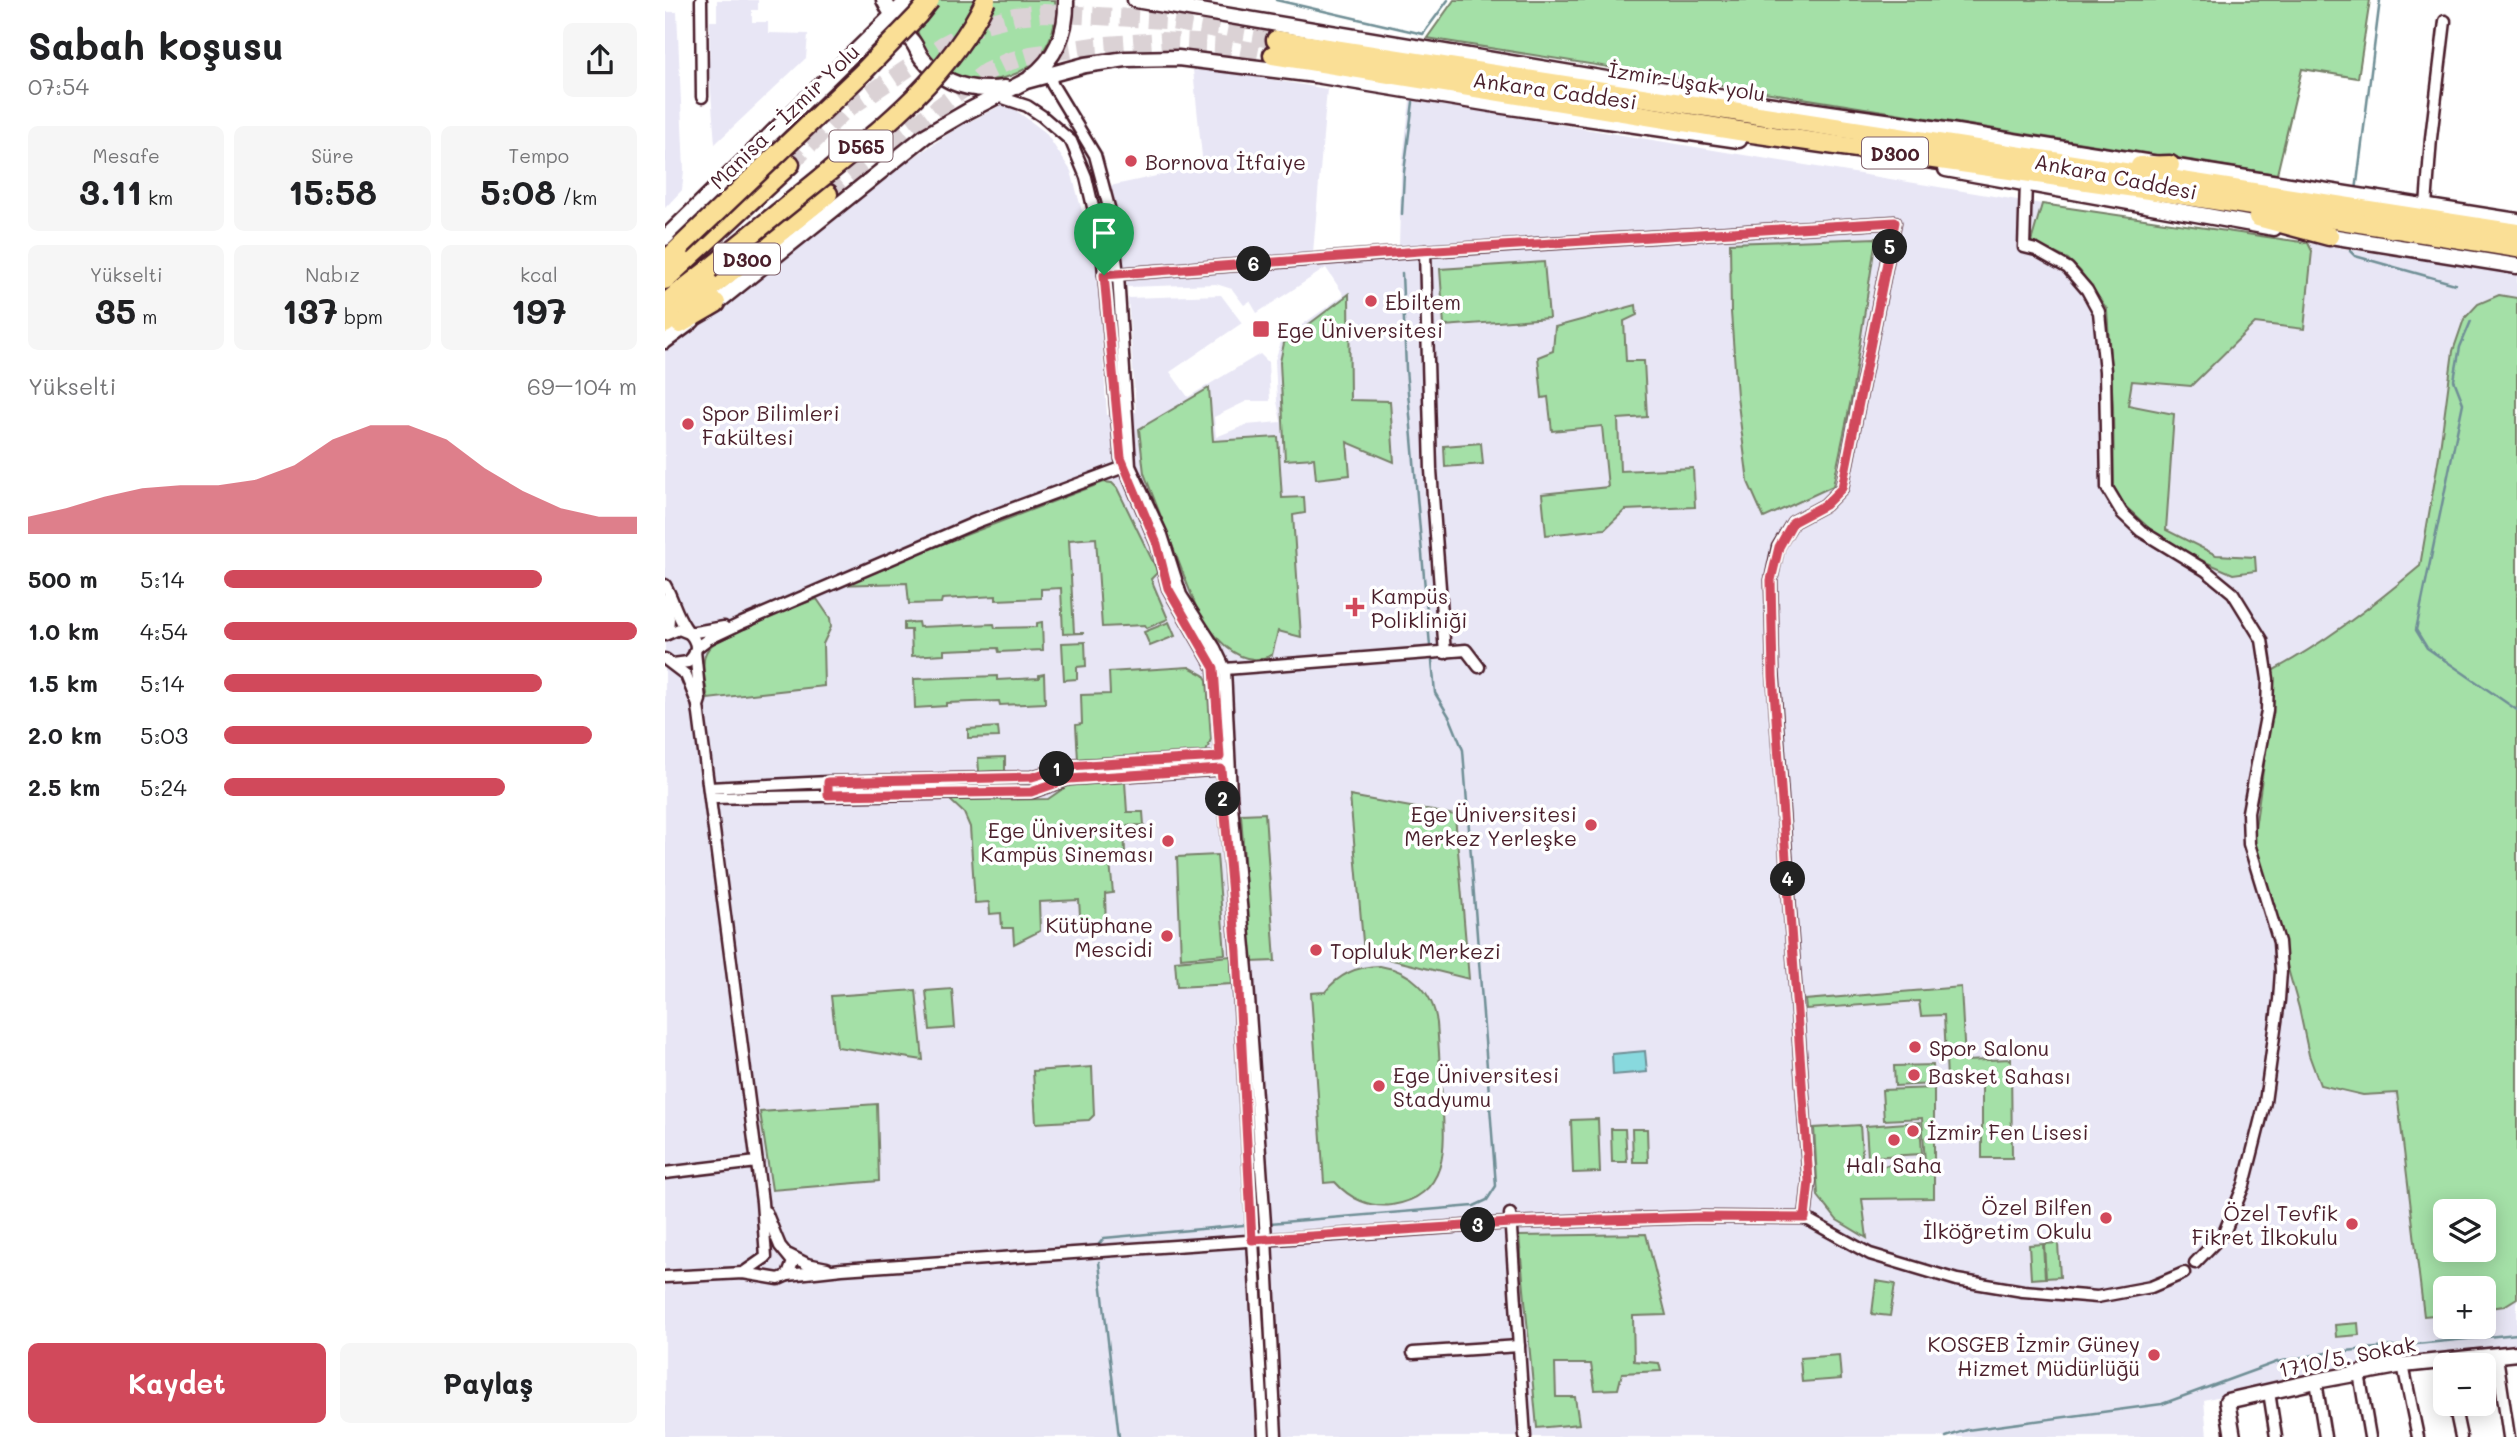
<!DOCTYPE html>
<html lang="tr">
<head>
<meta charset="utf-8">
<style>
  :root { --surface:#fff; --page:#f6f6f6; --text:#202124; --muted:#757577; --accent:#d1495b }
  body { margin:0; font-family:Mali,sans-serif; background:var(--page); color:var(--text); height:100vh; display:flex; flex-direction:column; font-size:26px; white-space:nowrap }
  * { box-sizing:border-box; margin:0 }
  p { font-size:23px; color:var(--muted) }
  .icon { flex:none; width:38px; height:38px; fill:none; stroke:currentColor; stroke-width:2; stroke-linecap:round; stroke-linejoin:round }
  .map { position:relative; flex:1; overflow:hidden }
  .panel { display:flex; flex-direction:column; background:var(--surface); width:665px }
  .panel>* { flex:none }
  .fabs { position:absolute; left:1768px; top:1199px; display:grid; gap:14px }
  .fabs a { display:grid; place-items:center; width:63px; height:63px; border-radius:10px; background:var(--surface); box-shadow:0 4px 18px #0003; font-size:35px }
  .pin { position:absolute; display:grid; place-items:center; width:60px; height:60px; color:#fff; margin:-72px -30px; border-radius:50% 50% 50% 0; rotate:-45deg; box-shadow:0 0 7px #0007 }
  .pin .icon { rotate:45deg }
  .km { position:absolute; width:35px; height:35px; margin:-18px; border-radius:50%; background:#222; color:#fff; font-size:19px; line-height:35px; text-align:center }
  .round { display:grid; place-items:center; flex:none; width:74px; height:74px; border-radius:10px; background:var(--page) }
  .headline { display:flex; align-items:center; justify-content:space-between; height:119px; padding:0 28px }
  h1 { font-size:38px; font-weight:800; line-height:52px }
  .metrics { display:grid; grid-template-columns:repeat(3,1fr); gap:10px; height:119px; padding:7px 28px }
  .metrics div { display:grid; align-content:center; border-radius:10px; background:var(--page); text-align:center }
  .metrics b { font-size:35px; font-weight:800 }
  .metrics small { font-size:19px; font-weight:400 }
  .metrics p { font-size:19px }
  .chart { height:196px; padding:14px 28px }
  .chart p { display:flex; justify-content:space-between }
  .chart svg { width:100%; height:126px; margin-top:7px; fill:var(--accent); opacity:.7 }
  .action { display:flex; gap:14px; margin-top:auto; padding:14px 28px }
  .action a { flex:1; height:80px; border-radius:10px; background:var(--accent); color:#fff; font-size:28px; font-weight:800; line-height:80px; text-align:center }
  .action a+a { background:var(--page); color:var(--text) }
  ul { padding:0 28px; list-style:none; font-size:23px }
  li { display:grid; grid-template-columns:112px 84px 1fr; align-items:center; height:52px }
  li i { height:18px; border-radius:9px; background:var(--accent) }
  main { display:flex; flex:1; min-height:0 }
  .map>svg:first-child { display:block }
  .built { fill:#e8e6f5; fill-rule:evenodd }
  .green { fill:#a4e0a7; stroke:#778069; stroke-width:2; fill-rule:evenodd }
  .water { fill:#88d9de; stroke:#6f8f96; stroke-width:2 }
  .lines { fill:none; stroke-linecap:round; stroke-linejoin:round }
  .stream { stroke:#6f8f96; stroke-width:2.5 }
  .highway-tunnel { stroke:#dbd2d5; stroke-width:18; stroke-dasharray:18 9; stroke-linecap:butt }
  .street-casing { stroke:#4a1f2b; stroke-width:15 }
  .secondary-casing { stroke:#4a1f2b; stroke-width:19 }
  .highway-casing { stroke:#4a1f2b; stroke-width:23 }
  .street { stroke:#fff; stroke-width:10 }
  .secondary { stroke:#fff; stroke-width:14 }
  .highway { stroke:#fadf96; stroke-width:18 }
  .highway-bridge-casing { stroke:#4a1f2b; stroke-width:23; stroke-linecap:butt }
  .highway-bridge { stroke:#fadf96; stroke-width:18 }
  .route-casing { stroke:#fff; stroke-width:14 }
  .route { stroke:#d1495b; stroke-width:9 }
  .poi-dot { fill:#d1495b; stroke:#fff; stroke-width:2.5 }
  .labels { text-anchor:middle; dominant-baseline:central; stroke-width:7; stroke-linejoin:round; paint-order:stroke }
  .shield { fill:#fff; stroke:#80626b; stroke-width:2 }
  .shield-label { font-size:19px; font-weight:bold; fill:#4a1f2b }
  .street-label { font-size:21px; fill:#4a1f2b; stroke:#fff }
  .poi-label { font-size:21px; fill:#4a1f2b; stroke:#fff; text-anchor:start }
</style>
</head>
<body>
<main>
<section class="panel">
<div class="headline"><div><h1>Sabah koşusu</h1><p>07:54</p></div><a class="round"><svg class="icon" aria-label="share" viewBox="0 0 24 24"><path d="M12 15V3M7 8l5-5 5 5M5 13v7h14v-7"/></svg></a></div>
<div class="metrics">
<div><p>Mesafe</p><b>3.11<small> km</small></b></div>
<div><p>Süre</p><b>15:58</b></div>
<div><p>Tempo</p><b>5:08<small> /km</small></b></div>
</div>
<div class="metrics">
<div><p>Yükselti</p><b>35<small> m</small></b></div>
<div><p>Nabız</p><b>137<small> bpm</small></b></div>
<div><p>kcal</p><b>197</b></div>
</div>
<div class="chart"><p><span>Yükselti</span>69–104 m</p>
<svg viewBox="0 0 160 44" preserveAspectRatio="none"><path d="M0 44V38L10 35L20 31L30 28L40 27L50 27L60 25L70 20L80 11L90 6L100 6L110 11L120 21L130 29L140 35L150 38L160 38V44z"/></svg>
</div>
<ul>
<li><b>500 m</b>5:14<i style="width:77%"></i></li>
<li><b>1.0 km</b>4:54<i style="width:100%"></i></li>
<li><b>1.5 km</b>5:14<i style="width:77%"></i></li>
<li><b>2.0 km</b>5:03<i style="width:89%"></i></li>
<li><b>2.5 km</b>5:24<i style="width:68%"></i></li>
</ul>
<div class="action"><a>Kaydet</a><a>Paylaş</a></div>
</section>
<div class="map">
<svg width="1852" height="1437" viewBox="0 0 1852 1437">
  <rect width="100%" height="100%" fill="#fff"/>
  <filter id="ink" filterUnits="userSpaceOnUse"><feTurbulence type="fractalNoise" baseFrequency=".0143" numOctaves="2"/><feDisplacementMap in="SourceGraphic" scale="14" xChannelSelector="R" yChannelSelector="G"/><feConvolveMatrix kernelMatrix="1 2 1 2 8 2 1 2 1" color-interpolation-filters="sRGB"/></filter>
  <g filter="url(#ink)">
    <g class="built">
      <polygon points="52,0 93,0 93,10 87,10 87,22 103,22 103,33 143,34 141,58 50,144 44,66 45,21 52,21"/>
      <polygon points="0,12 12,12 19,170 17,190 0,208"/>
      <path d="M 528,70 L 561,72 L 662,89 L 648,253 L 734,246 L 736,174 L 745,100 L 1377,204 L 1852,274 L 1852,1348 L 1696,1363 L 1539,1400 L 1542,1437 L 0,1437 L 0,347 L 61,306 L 239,164 L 294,127 L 341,103 L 380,132 L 406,171 L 432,266 L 442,415 L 471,412 L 463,298 L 556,295 L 577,323 L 505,372 L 523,397 L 595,354 L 603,362 L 605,401 L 582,401 L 549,417 L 551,437 L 581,425 L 616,422 L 612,401 L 610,360 L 617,339 L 679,295 L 661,268 L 592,313 L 585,301 L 579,305 L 567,289 L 551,284 L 462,287 L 445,186 L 538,166 ZM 1780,1211 L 1818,1211 L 1818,1250 L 1780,1250 ZM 1780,1288 L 1818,1288 L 1818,1326 L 1780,1326 Z"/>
    </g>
    <g class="green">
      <path d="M 250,0 L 390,0 C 399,106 241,108 250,0 Z"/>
      <polygon points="789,0 1705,0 1693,78 1637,69 1612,174 762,38"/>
      <polygon points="1377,204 1643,243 1647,251 1639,329 1590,323 1526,386 1467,381 1463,405 1509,414 1501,530 1551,555 1590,557 1591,571 1568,574 1538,561 1510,547 1485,529 1460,506 1449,487 1448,405 1442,309 1415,271 1403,259 1366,242"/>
      <polygon points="1211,238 1187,395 1168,486 1099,518 1083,482 1072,396 1066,312 1065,243"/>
      <polygon points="879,262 884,318 779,326 775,269"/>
      <polygon points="684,294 685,400 725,401 729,462 682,442 685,475 651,479 649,458 620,460 615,362 619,343"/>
      <path d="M 1834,295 L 1852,298 L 1852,1298 L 1839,1306 L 1818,1309 L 1818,1288 L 1780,1288 L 1780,1314 L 1759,1316 L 1732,1093 L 1698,1095 L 1655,1085 L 1644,1055 L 1634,1008 L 1588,844 L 1607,705 L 1607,671 C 1660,643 1709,605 1755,566 L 1774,456 L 1788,351 L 1799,319 L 1813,304 ZM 1780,1211 L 1818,1211 L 1818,1250 L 1780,1250 Z"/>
      <polygon points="971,305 972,315 959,321 961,361 979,361 982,417 953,419 955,471 1028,468 1030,507 960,510 940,529 881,535 877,494 943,487 937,426 887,431 883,397 877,398 873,357 888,351 890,327"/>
      <path d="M 544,388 L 548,441 L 613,437 L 617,498 L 639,497 L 640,513 L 628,515 L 636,637 L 613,631 L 607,655 C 573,672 546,633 532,609 L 479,473 L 474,429 Z"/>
      <polygon points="816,443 818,464 780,467 779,446"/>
      <polygon points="439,482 447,483 452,488 491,568 492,573 486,579 503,619 482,628 480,625 437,627 431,538 404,540 409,633 419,633 398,634 396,588 376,589 376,598 331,600 331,596 277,599 276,603 244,604 242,583 170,585"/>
      <path d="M 152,599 L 165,618 L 166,627 L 158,644 L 159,686 L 43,699 C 41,685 36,668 40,655 C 46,632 130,607 152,599 Z"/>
      <polygon points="253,622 254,627 329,624 330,628 372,627 372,623 377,622 378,650 334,652 333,648 279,650 279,654 247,656 246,630 239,630 239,623"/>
      <polygon points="504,622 510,636 485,646 479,632"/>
      <polygon points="420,642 421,666 412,667 412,679 399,680 397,643"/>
      <polygon points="524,667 539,675 542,680 546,739 541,752 413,760 411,725 417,724 416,695 445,694 444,672"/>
      <polygon points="379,674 380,703 335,705 334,701 281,703 281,706 250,708 249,679 332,676 332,680 374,678 374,675"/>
      <polygon points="333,727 334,737 303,738 303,729"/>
      <polygon points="340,757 340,771 314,772 313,758"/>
      <polygon points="460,782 462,812 478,812 479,825 459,826 460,852 448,853 449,862 445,863 448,893 440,894 441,929 416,930 414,900 374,902 375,931 349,944 348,928 337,928 336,913 325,914 324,902 310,903 305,827 299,813 285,800 383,799 405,784"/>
      <polygon points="685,796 790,815 804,979 699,953"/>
      <polygon points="600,813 610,961 586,962 576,814"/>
      <polygon points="552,855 560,954 516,958 512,857"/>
      <polygon points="566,956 567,984 512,987 510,961"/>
      <path d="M 715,966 C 746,971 768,991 772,1023 C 774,1048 775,1073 777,1098 C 780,1143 786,1196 727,1205 C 705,1208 685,1199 670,1182 L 659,1183 L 646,993 L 660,992 C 674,974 692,966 715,966 Z"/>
      <polygon points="1296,987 1300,1061 1346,1059 1347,1158 1317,1158 1317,1080 1282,1079 1279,1015 1256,1016 1254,1001 1141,1009 1140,1000"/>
      <polygon points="287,989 290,1028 265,1030 261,991"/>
      <polygon points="251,990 258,1060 172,1047 166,996"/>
      <polygon points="1268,1065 1269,1084 1230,1086 1229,1066"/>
      <polygon points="427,1067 429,1115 424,1120 371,1123 368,1071"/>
      <polygon points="1269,1088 1269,1198 1197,1199 1202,1238 1172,1220 1153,1196 1149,1128 1195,1125 1198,1167 1260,1163 1257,1118 1219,1120 1217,1090"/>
      <polygon points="212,1104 214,1181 107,1190 95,1112"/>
      <polygon points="933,1119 935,1172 908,1173 906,1120"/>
      <polygon points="1255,1122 1257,1154 1203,1157 1201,1126"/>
      <polygon points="946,1129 960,1129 962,1162 947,1162"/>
      <polygon points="967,1129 982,1129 983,1162 968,1162"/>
      <polygon points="981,1234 1001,1315 968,1316 969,1361 994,1363 996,1371 957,1373 953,1389 930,1390 926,1364 890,1364 891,1397 910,1397 914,1424 872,1428 854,1236"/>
      <polygon points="1393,1243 1395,1277 1381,1278 1379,1244"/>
      <polygon points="1378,1244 1380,1278 1366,1279 1364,1245"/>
      <polygon points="1211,1281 1230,1284 1225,1316 1207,1314"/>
      <polygon points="1693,1323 1694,1335 1671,1337 1670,1325"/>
      <polygon points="1174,1355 1176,1379 1137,1382 1135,1358"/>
    </g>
    <polygon class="water" points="980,1051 982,1072 948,1075 947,1054"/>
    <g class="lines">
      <g class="stream">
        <polyline points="611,0 758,34 783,0"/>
        <polyline points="1691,191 1715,0"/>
        <polyline points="737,214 739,172 748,102"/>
        <polyline points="1685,251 1690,256 1790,284"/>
        <polyline points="737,273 741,369 765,646"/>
        <polyline points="1806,321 1795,347 1789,380 1798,403 1751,630 1762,648 1852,710"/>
        <polyline points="605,1223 809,1206 822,1200 831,1186 798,750 785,718 770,693 767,661"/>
        <polyline points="434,1244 439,1238 579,1225"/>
        <polyline points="434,1262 454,1437"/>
        <polyline points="1281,1437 1302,1430 1497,1404 1612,1362 1661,1353 1852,1334"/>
      </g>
      <g class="highway-tunnel">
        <polyline points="125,164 179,111 278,45 316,25 350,16 379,13 501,20 611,40"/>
        <polyline points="163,194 223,145 321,72 342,62 366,55 429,46 496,41 552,44 608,55"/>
      </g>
      <g class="street-casing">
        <g id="street">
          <polyline points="36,0 37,97"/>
          <polyline points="385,71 387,84 430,155 446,215 453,275 465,466 497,535 516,595 550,648 560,669 566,794 582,970 601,1238 611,1437"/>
          <polyline points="329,95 362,106 377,116 406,141 421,177 436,241 456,459 492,544 503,588 549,668 572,952 599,1437"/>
          <polyline points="1361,182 1359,247 1371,250 1403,268 1422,290 1434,312 1440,371 1442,488 1457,513 1476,531 1540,570 1568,593 1597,640 1603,679 1602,711 1583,812 1584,844 1614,942 1616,971 1614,1000 1600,1102 1579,1185 1559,1233 1530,1263"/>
          <polyline points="1761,206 1766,138 1780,21"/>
          <polyline points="760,251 766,470 780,653"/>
          <polyline points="439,275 760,251 1230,222 1177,488 1160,505 1128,522 1113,547 1106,580 1108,670 1144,1182 1140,1218"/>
          <path d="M 0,585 C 8,599 11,614 20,627 C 24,634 31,638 31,647 C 31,654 27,658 23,662 L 8,664"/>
          <polyline points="0,599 4,618 3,633"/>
          <polyline points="0,635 14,629 24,633 59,627"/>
          <polyline points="31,648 43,639 77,623 314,521 459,467 462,463"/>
          <polyline points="30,651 35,700 33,706 97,1202 101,1257 78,1273"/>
          <polyline points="0,659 21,675 33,705"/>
          <polyline points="560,669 801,650 814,667"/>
          <polyline points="44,788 163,782 367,777 404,766 560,757"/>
          <polyline points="46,798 367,792 404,779 561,769"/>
          <polyline points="0,1173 92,1162"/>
          <polyline points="845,1214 860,1437"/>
          <polyline points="124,1255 142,1264 162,1268"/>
          <polyline points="123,1275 177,1269 845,1223 1038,1217 1140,1218 1205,1254 1292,1280 1358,1291 1432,1297 1486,1287 1519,1273"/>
          <polyline points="0,1277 78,1273 114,1279 123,1275 128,1262 115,1246 101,1212"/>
          <polyline points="748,1353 854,1346"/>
          <polyline points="1832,1356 1844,1437"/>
          <polyline points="1738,1365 1753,1437"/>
          <polyline points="1694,1373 1705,1437"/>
          <polyline points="1651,1381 1660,1437"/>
          <polyline points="1604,1392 1611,1437"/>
          <polyline points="1789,1404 1796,1437"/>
        </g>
      </g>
      <g class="secondary-casing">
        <g id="secondary">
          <path d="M 219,0 C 228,18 234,24 246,40 C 251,45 253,53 257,58 C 278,85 308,92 340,88"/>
          <polyline points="470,0 1019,92 1248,125 1852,221"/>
          <path d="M 365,78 C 391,58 402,33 401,0"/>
          <polyline points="1281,169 1609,228"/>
          <polyline points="1653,234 1852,266"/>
          <polyline points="0,238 242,1"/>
          <polyline points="44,309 260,136 303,111 361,81 420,65 461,59 513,58 650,75 838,106 1074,140"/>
          <polyline points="0,341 27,321"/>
          <polyline points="1568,1437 1562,1401 1651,1381 1738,1365 1852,1353"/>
        </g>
      </g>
      <g class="highway-casing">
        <g id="highway">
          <polyline points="611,40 1852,233"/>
          <polyline points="608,55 1080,132 1498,192 1852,248"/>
          <polyline points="1475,166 1505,165"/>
          <polyline points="1593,217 1664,236"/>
          <polyline points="0,261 16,246"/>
          <polyline points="0,280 125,164"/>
          <polyline points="0,303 44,269"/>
          <polyline points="0,324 163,194"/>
          <polyline points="15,324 51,303"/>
        </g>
      </g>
      <use href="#street" class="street"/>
      <use href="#secondary" class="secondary"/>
      <use href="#highway" class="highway"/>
      <g class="highway-bridge-casing">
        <g id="highway-bridge">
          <polyline points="16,246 197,73 253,15 265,0"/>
          <path d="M 44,269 C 83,237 122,206 160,175 C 223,124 285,74 321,0"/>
        </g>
      </g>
      <use href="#highway-bridge" class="highway-bridge"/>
    </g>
  </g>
  <g class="lines" filter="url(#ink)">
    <g class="route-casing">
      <polygon id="route" points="1230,222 1177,488 1160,505 1128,522 1114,547 1106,580 1108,676 1144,1181 1140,1218 1038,1217 845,1223 587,1240 572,952 556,769 404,779 366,792 163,795 163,782 367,777 404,766 555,757 549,668 503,588 492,544 456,458 439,275 755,251"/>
    </g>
    <use href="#route" class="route"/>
  </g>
  <g class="poi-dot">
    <circle cx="466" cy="161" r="7"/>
    <circle cx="706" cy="301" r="7"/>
    <rect x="587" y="320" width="18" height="18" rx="3.5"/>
    <circle cx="23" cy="424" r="7"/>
    <path d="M686.5 596.5h7v7h7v7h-7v7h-7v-7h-7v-7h7z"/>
    <circle cx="926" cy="825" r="7"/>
    <circle cx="503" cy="841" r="7"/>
    <circle cx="502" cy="936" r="7"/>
    <circle cx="651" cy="950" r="7"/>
    <circle cx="1250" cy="1047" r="7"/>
    <circle cx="1249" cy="1075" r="7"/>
    <circle cx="714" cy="1086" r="7"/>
    <circle cx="1248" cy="1131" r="7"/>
    <circle cx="1229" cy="1140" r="7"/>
    <circle cx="1441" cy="1218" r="7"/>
    <circle cx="1687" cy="1224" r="7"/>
    <circle cx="1489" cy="1355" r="7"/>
  </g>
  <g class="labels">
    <g class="shield">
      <rect x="164.5" y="130.5" width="63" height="31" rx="5"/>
      <rect x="1197" y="137.5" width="66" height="31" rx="5"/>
      <rect x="49" y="243.5" width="66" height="31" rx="5"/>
    </g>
    <g class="shield-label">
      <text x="196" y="146">D565</text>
      <text x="1230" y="153">D300</text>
      <text x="82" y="259">D300</text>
    </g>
    <g class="street-label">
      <text transform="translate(1022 81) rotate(9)">İzmir-Uşak yolu</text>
      <text transform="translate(890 90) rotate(8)">Ankara Caddesi</text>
      <text transform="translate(119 116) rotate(-44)">Manisa - İzmir Yolu</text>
      <text transform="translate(1451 176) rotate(11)">Ankara Caddesi</text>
      <text transform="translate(1682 1356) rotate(-11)">1710/5. Sokak</text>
    </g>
    <g class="poi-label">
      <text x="480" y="161">Bornova İtfaiye</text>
      <text x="720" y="301">Ebiltem</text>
      <text x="612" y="329">Ege Üniversitesi</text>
      <text x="37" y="412">Spor Bilimleri<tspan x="37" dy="24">Fakültesi</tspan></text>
      <text x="706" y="595">Kampüs<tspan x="706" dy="24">Polikliniği</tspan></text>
      <text x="912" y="813" text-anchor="end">Ege Üniversitesi<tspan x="912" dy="24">Merkez Yerleşke</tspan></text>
      <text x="489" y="829" text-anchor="end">Ege Üniversitesi<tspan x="489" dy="24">Kampüs Sineması</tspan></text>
      <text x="488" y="924" text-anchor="end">Kütüphane<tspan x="488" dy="24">Mescidi</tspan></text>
      <text x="665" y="950">Topluluk Merkezi</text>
      <text x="1264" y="1047">Spor Salonu</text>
      <text x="728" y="1074">Ege Üniversitesi<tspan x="728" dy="24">Stadyumu</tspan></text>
      <text x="1263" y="1075">Basket Sahası</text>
      <text x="1262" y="1131">İzmir Fen Lisesi</text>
      <text x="1229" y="1164" text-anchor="middle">Halı Saha</text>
      <text x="1427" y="1206" text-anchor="end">Özel Bilfen<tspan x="1427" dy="24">İlköğretim Okulu</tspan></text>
      <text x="1673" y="1212" text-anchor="end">Özel Tevfik<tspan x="1673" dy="24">Fikret İlkokulu</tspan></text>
      <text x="1475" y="1343" text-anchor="end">KOSGEB İzmir Güney<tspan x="1475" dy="24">Hizmet Müdürlüğü</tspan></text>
    </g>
  </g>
</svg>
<div class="fabs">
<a><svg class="icon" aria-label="layers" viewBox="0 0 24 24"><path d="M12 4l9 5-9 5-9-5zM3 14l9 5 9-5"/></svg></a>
<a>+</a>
<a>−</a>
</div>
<div class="pin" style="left:439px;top:275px;background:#1e9e55"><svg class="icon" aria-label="arrive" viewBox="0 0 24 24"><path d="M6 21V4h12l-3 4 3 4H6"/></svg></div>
<b class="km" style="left:392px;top:769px">1</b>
<b class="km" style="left:558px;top:799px">2</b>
<b class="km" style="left:813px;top:1225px">3</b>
<b class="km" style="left:1123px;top:879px">4</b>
<b class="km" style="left:1225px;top:247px">5</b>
<b class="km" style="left:589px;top:264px">6</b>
</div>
</main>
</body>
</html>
